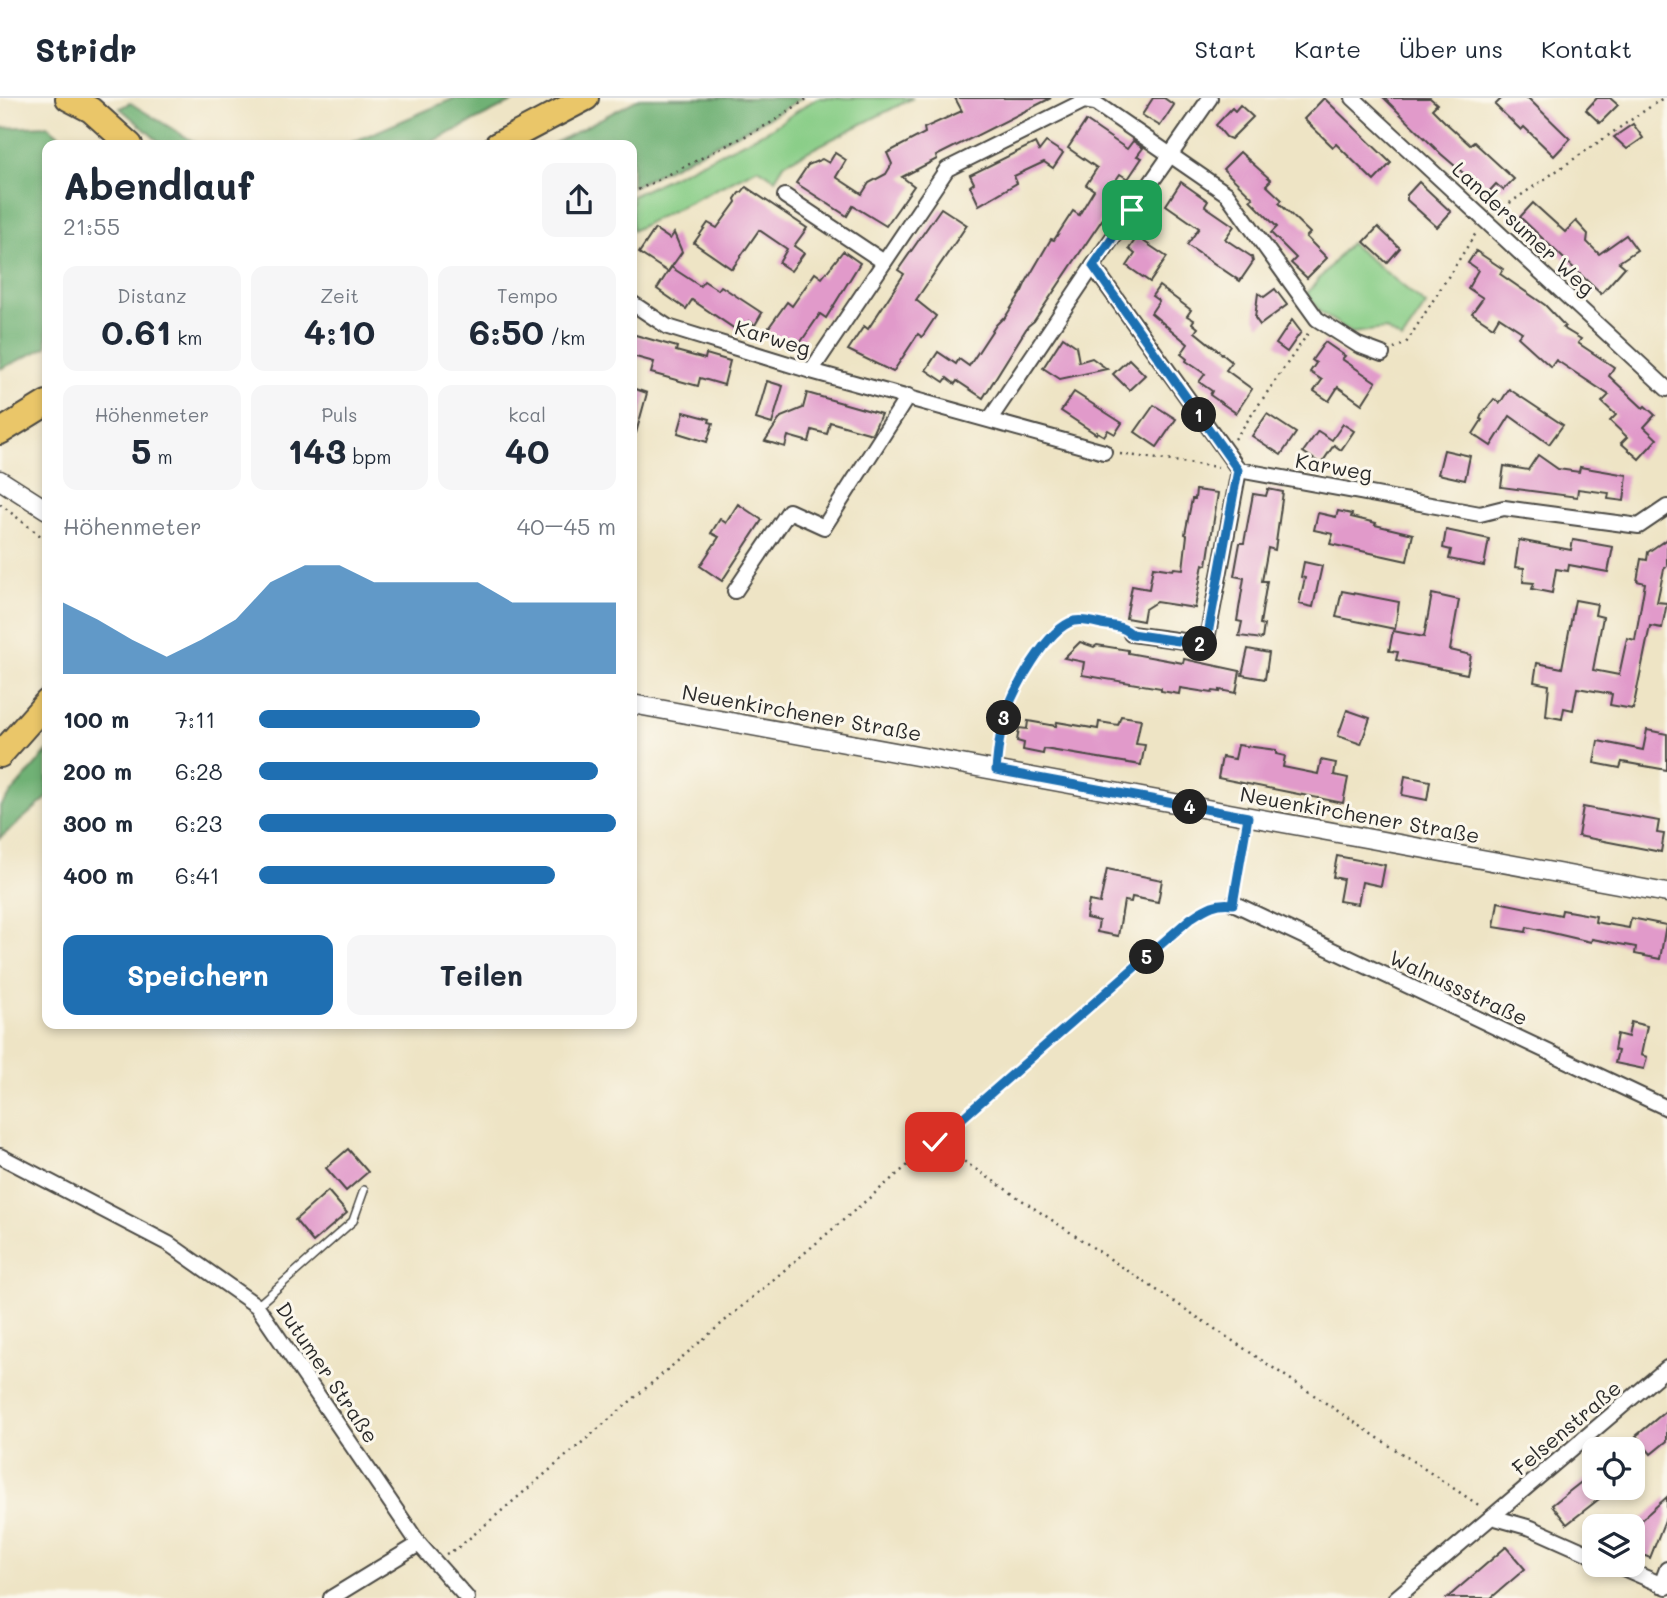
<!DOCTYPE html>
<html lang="de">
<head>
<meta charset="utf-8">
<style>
  :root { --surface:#fff; --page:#f6f6f7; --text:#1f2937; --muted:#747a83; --line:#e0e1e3; --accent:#1f6fb2 }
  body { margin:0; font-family:Mali,sans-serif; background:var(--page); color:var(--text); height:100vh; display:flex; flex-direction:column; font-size:26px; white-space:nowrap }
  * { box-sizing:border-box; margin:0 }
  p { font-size:23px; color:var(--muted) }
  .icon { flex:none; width:38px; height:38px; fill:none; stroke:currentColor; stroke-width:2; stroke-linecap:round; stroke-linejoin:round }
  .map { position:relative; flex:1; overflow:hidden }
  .panel { position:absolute; left:42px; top:42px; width:595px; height:889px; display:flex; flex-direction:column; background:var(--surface); border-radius:14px; box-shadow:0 4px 10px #0003 }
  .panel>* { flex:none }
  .fabs { position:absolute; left:1582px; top:1339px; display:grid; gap:14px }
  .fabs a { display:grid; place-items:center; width:63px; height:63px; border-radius:14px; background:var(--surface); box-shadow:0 4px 10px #0003; font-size:35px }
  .pin { position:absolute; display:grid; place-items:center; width:60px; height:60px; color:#fff; margin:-30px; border-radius:14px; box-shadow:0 4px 10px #0006 }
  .km { position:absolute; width:35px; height:35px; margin:-18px; border-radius:50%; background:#222; color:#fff; font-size:19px; line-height:35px; text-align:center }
  .round { display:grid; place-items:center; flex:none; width:74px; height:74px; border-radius:14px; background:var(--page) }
  .summary { display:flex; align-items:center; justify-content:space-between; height:119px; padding:0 21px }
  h1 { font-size:38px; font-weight:800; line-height:52px }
  .figures { display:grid; grid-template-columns:repeat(3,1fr); gap:10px; height:119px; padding:7px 21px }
  .figures div { display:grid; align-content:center; border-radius:14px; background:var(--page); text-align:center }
  .figures b { font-size:35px; font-weight:800 }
  .figures small { font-size:19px; font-weight:400 }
  .figures p { font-size:19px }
  .chart { height:196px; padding:14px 21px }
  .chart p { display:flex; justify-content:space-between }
  .chart svg { width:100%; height:126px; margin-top:7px; fill:var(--accent); opacity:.7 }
  .primary-button { display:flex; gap:14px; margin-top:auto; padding:14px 21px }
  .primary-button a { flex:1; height:80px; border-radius:14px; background:var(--accent); color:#fff; font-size:28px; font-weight:800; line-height:80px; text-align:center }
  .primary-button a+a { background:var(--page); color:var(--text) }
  ul { padding:0 21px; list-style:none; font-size:23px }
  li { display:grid; grid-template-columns:112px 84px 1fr; align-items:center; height:52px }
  li i { height:18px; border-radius:9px; background:var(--accent) }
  header { display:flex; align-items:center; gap:42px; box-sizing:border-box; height:98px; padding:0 35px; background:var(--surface); border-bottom:2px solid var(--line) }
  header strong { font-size:33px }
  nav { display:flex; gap:38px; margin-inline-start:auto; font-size:24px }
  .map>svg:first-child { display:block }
  .green { fill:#8ace88; stroke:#5a7c5a; stroke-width:2 }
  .forest { fill:#6fb174; stroke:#4d6e50; stroke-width:2 }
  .building { fill:#e19aca }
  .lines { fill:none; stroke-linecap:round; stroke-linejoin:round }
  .service-casing { stroke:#484742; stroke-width:10 }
  .minor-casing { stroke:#484742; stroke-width:18 }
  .tertiary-casing { stroke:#484742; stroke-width:21 }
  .trunk-casing { stroke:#484742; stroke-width:28 }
  .path { stroke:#484742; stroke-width:2.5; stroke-dasharray:2 5; stroke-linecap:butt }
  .service { stroke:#fff; stroke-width:7 }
  .minor { stroke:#fff; stroke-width:14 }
  .tertiary { stroke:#fff; stroke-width:18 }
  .trunk { stroke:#eac669; stroke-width:24 }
  .route-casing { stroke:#fff; stroke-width:14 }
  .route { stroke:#1f6fb2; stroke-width:9 }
  .labels { text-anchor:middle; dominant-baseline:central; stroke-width:6; stroke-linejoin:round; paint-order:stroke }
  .street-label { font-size:21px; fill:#2b2b2b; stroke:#fbf7ec }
</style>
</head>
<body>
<header>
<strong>Stridr</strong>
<nav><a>Start</a><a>Karte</a><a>Über uns</a><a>Kontakt</a></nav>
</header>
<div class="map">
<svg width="1667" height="1500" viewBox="0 0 1667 1500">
  <rect width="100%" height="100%" fill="#fbf7ec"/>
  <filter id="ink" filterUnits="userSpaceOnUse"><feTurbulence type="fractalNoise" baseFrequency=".0143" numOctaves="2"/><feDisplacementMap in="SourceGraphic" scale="14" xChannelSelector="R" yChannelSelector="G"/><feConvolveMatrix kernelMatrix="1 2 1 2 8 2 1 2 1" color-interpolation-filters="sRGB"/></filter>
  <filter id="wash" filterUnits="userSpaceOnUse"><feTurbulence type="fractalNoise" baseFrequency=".00686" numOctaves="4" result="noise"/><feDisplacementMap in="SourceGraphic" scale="28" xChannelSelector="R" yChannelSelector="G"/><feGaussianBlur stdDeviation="1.57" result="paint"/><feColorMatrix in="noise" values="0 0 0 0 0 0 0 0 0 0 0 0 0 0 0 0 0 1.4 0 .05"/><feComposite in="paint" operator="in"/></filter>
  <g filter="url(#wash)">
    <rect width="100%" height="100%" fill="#eee4c5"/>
    <g class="green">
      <polygon points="817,0 913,0 785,65 775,81 758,70 632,133 632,98 769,32"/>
      <polygon points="1350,145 1426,207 1402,242 1385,231 1352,235 1320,214 1307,195"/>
    </g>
    <g class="forest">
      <polygon points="455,0 520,0 426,47 346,47"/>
      <polygon points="640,0 801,0 776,16 632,89 632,47 551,47"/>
      <polygon points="130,5 199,47 163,47 120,10"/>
      <polygon points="48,28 71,47 47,47 47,249 0,271 0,30"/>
      <polygon points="47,654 47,700 0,740 0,708"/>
    </g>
    <g id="blocks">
      <g class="building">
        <polygon points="955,0 1051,0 936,58 937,61 902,79 914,88 886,128 853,108 847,118 796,85 808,67 822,61 829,65 835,55 846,62 836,79 862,96 869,85 886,76 892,66 887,55 925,35 924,30 962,13"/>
        <polygon points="1153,0 1164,0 1174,7 1160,28 1142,17"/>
        <polygon points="1324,0 1391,65 1374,83 1336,46 1333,49 1304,21"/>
        <polygon points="1384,0 1430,0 1437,6 1432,11 1445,24 1470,47 1474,44 1514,81 1503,92 1496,86 1485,98 1468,82 1469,80 1441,56"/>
        <polygon points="1502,0 1528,0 1570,41 1554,58 1524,29 1521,32 1495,7"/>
        <polygon points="1597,0 1610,0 1618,7 1600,25 1586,12"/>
        <polygon points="1240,7 1253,19 1231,41 1226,39 1216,27 1232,10 1235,13"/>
        <polygon points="1086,23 1127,51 1133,43 1143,50 1137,58 1142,60 1128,81 1120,76 1105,98 1114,104 1034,223 1028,228 983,300 957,283 955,286 947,280 944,284 926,272 938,254 956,266 959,261 969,268 996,227 1003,220 1004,221 1022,193 1026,184 1051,141 1054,142 1073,113 1079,117 1094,92 1086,87 1097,70 1068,50"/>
        <polygon points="1633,26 1643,40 1627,51 1614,39"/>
        <polygon points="1046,44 1063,55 1053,70 1044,64 1014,78 1017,85 979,107 970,88 974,85 970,77 1035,45 1039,53"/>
        <polygon points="1240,54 1271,82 1266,87 1282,102 1279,105 1310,135 1306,139 1327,160 1307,180 1291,165 1296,160 1271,135 1277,129 1250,102 1253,100 1223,71"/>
        <polygon points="1181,84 1208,103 1205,108 1234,128 1225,141 1252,159 1253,164 1240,183 1187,147 1199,130 1166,107"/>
        <polygon points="1419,84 1451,114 1437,129 1407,102 1407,97"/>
        <polygon points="746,89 807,130 794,148 804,155 791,173 779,165 787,151 759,132 732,171 694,145 708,125 717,130 736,104 735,101 739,95 742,94"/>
        <polygon points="1533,105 1565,134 1576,123 1588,136 1587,144 1599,156 1626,137 1637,152 1619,164 1625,169 1601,196 1520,119"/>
        <polygon points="941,110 967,127 916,202 936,218 922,239 918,236 893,274 848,252 864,228 868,231 904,176 898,172"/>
        <polygon points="1378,129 1400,150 1387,165 1364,144"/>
        <polygon points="655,131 670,141 674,135 682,154 668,174 639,155"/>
        <polygon points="1137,139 1167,159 1150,184 1127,168 1135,156 1129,151"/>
        <polygon points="843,153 860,165 826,220 820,216 796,251 767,232 787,204 792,208 815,175 822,180"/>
        <polygon points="1476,153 1503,171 1500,176 1545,207 1565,228 1563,230 1581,241 1578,245 1614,269 1609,278 1643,310 1645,308 1655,317 1644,329 1657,341 1639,361 1621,345 1627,339 1610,323 1616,317 1602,304 1609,297 1556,262 1551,269 1518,239 1522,234 1499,219 1493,229 1472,215 1483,200 1468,190 1478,172 1468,165"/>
        <polygon points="671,169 700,188 704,183 718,192 721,188 762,215 755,227 749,223 741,235 692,202 686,211 657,191"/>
        <polygon points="1159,188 1191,212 1187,218 1194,222 1192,225 1198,230 1195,234 1232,264 1226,272 1252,291 1236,315 1210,297 1212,293 1199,284 1205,276 1186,263 1187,261 1181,256 1188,246 1151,215 1159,203 1152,198"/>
        <polygon points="1275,191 1287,207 1260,227 1255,220 1258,195 1264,199"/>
        <polygon points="1292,222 1301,234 1287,254 1276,246"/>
        <polygon points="632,236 677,249 676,253 705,261 706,256 730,263 724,287 700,280 698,288 651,275 654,264 632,258"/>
        <polygon points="1063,239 1076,248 1079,264 1092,260 1107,271 1060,281 1043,270"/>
        <polygon points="1325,244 1345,258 1342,261 1376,284 1362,306 1338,289 1329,303 1314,293 1322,282 1310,274 1316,265 1312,262"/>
        <polygon points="1129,261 1145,277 1129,292 1113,276"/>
        <polygon points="767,283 783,288 772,326 756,321"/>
        <polygon points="635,291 647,295 636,335 632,335 632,301"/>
        <polygon points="1509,291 1563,327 1549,346 1510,318 1491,348 1473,336 1482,322 1480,321 1482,316 1494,301 1500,305"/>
        <polygon points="1074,294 1122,325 1115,336 1108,332 1104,338 1097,334 1096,336 1061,313"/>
        <polygon points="807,295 881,316 873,334 872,336 830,324 827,336 812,332 809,344 788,338 785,349 765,343 781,319 803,310"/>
        <polygon points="1154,307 1176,321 1157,349 1135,334"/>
        <polygon points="684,314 710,321 709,324 713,325 707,344 678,335"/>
        <polygon points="1267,316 1296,335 1281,357 1252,338"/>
        <polygon points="1343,326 1354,333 1341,352 1334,347 1321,366 1303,354 1318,333 1332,342"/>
        <polygon points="1444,352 1470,358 1465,382 1438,376"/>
        <polygon points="1538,357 1558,371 1579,374 1580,369 1627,377 1624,403 1608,401 1609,395 1578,391 1577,399 1501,389 1504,368 1528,372"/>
        <polygon points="1268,391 1283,394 1275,452 1268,450 1262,483 1267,483 1260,526 1264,527 1262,541 1239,538 1242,524 1237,523 1244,480 1234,478 1240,445 1244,445 1253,396 1266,398"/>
        <polygon points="1196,392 1218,395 1207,467 1203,466 1195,510 1156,504 1145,511 1143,523 1126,520 1132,488 1149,491 1153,469 1173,472 1174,470 1183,471 1187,437 1185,436 1192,401 1195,401"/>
        <polygon points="738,406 762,422 722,483 700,468 719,439 711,435 720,421 726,425"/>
        <polygon points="1338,413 1352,416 1351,419 1376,425 1375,427 1413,436 1407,463 1330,446 1333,436 1314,432 1318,415 1336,419"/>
        <polygon points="1446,432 1489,441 1484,468 1449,461 1451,452 1443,450"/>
        <polygon points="1667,441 1667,468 1664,471 1657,504 1667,505 1662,530 1650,528 1633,611 1610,607 1612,596 1577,590 1573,612 1564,610 1562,621 1546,618 1549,587 1534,584 1537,565 1562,570 1575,502 1597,506 1595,517 1603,519 1593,572 1619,577 1627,540 1635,542 1645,485 1637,483 1641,461 1647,462 1648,454"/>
        <polygon points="1519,442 1571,452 1573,442 1613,449 1608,474 1569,467 1568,473 1556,471 1552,495 1532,491 1534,485 1523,484 1524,470 1515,469"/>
        <polygon points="1304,464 1322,468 1313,509 1299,506 1305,480 1301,479"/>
        <polygon points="1342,493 1399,504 1395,531 1336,519"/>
        <polygon points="1432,496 1459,502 1450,552 1471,557 1467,576 1396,562 1398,554 1389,553 1393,533 1424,539"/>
        <polygon points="1080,544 1094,549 1097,547 1128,552 1128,555 1183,565 1184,561 1240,573 1236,595 1220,592 1220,594 1213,593 1212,595 1180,590 1179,596 1161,593 1161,590 1082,577 1084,564 1064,560"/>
        <polygon points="1248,551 1269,555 1265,581 1242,577"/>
        <polygon points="1347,612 1370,620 1361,646 1338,638"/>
        <polygon points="1121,618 1141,621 1136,646 1145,647 1141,667 1044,651 1043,656 1023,652 1024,645 1017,643 1019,630 1027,631 1028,623 1056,628 1057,624 1098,631 1099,624 1118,627"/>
        <polygon points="1647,632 1667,636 1667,672 1622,664 1620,670 1594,665 1598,643 1643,652"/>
        <polygon points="1238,647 1276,652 1276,656 1285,658 1283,669 1318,676 1321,662 1336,665 1334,677 1348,680 1343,705 1218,680 1222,659 1235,661"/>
        <polygon points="1405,678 1430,683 1427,702 1402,697"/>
        <polygon points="1583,709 1659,723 1657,735 1664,736 1661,754 1578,738"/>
        <polygon points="1337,758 1385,767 1381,788 1362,784 1358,806 1339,803 1343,781 1333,779"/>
        <polygon points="1107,771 1162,782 1158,804 1132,799 1131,804 1124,803 1118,838 1097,834 1099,823 1086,820 1089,803 1100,805"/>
        <polygon points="1498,804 1561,817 1562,812 1596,818 1595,824 1629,830 1631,820 1666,827 1660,861 1635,856 1636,849 1592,841 1591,844 1527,829 1526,834 1494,829"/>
        <polygon points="1631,924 1647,928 1641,957 1647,959 1644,971 1615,965 1618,953 1614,952 1617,936 1628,939"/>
        <polygon points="348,1051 368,1074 346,1093 326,1070"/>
        <polygon points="328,1093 347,1115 313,1144 295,1122"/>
        <polygon points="1667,1312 1667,1343 1651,1356 1636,1338"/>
        <polygon points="1594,1374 1594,1390 1613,1390 1567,1426 1552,1407"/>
        <polygon points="1667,1399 1667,1417 1650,1460 1633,1453 1633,1429"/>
        <polygon points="1506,1449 1525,1471 1491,1500 1447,1500"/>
      </g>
    </g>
  </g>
  <g filter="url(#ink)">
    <use href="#blocks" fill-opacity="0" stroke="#484742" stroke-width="2"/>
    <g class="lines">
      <g class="service-casing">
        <polyline id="service" points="257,1208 353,1123 364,1092"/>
      </g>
      <g class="minor-casing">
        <g id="minor">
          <polyline points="1210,0 1093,168 1239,372"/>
          <polyline points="1353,0 1667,291"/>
          <polyline points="785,98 884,164"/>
          <polyline points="632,205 668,229 811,273 1104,354"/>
          <polyline points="811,273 947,71 1084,3 1095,5 1227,96 1317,221 1358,247 1382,256"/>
          <polyline points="990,321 1093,168"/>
          <polyline points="1239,372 1480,416 1504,410 1639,428 1667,409"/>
          <polyline points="735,493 789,413 824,429 908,298"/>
          <polyline points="1131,536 1206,546 1239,372"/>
          <polyline points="1233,805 1667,1010"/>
          <polyline points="0,1058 169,1146 257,1208 419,1446 467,1500"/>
          <polyline points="1492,1419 1531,1430 1594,1458"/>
          <polyline points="1614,1466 1667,1489"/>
          <polyline points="1661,1487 1667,1471"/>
          <polyline points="331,1500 419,1446"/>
          <polyline points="1396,1500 1667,1270"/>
        </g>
      </g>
      <g class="tertiary-casing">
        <g id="tertiary">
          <polyline points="0,382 47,412"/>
          <polyline points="632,606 1667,795"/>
        </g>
      </g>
      <g class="trunk-casing">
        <g id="trunk">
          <polyline points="68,0 91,12 130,47"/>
          <polyline points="497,47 586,0"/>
          <polyline points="0,334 47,305"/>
          <polyline points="0,657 47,604"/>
        </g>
      </g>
      <g class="path">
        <polyline points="632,95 769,26 808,0"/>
        <polyline points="1498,113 1663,0"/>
        <polyline points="1394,251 1406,245 1476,135"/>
        <polyline points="1235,341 1309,234"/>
        <polyline points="1120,356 1218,369"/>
        <polyline points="0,406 47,443"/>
        <path d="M 998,655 C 999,643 1001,628 1005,617 C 1014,593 1049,527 1076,522 C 1089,520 1107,527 1119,529"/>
        <polyline points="1235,792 1245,736"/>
        <polyline points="935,1044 1480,1408"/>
        <polyline points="446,1456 458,1450 935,1044 1191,820 1219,805"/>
      </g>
      <use href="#service" class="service"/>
      <use href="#minor" class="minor"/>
      <use href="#tertiary" class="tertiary"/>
      <use href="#trunk" class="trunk"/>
    </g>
  </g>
  <g class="lines" filter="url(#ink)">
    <g class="route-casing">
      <path id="route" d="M 935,1044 L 1191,820 C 1205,811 1216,803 1233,806 L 1248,719 L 996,672 C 998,654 999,635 1005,618 C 1013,593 1047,530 1074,523 C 1083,521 1093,524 1101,526 C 1112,528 1124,528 1131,536 L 1206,547 L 1238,372 L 1093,168 L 1132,112"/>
    </g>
    <use href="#route" class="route"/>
  </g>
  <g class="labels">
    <g class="street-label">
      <text transform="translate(1524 130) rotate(43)">Landersumer Weg</text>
      <text transform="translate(773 239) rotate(17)">Karweg</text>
      <text transform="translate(1334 368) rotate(10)">Karweg</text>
      <text transform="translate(802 614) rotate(10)">Neuenkirchener Straße</text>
      <text transform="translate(1360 716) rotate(10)">Neuenkirchener Straße</text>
      <text transform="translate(1459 889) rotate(25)">Walnussstraße</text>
      <text transform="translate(328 1274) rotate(56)">Dutumer Straße</text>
      <text transform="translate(1566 1329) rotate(-40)">Felsenstraße</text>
    </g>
  </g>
</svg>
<div class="fabs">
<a><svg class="icon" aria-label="locate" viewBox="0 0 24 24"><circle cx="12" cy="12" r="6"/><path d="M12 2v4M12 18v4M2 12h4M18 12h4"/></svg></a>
<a><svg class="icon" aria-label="layers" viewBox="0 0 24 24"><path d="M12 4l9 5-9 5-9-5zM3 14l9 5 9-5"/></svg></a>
</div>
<div class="pin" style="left:1132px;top:112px;background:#1e9e55"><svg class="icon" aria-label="arrive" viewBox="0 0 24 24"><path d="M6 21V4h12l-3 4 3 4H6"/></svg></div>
<div class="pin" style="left:935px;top:1044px;background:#d93025"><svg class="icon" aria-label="check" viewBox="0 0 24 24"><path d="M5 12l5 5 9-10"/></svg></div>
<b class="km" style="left:1199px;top:317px">1</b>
<b class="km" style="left:1200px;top:546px">2</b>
<b class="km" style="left:1004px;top:620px">3</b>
<b class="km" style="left:1190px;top:709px">4</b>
<b class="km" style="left:1147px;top:859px">5</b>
<section class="panel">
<div class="summary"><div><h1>Abendlauf</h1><p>21:55</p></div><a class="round"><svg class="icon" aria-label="share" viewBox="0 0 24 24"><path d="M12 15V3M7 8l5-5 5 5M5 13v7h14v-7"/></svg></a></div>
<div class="figures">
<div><p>Distanz</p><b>0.61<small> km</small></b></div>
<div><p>Zeit</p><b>4:10</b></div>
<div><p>Tempo</p><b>6:50<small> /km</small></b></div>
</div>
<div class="figures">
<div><p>Höhenmeter</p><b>5<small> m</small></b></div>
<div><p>Puls</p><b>143<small> bpm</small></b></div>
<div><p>kcal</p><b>40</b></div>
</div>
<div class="chart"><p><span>Höhenmeter</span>40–45 m</p>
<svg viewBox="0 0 160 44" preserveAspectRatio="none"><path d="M0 44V19L10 25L20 32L30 38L40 32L50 25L60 12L70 6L80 6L90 12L100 12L110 12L120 12L130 19L140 19L150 19L160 19V44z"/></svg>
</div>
<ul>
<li><b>100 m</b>7:11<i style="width:62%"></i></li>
<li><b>200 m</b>6:28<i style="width:95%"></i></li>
<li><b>300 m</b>6:23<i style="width:100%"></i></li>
<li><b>400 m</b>6:41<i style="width:83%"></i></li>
</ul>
<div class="primary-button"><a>Speichern</a><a>Teilen</a></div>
</section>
</div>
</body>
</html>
